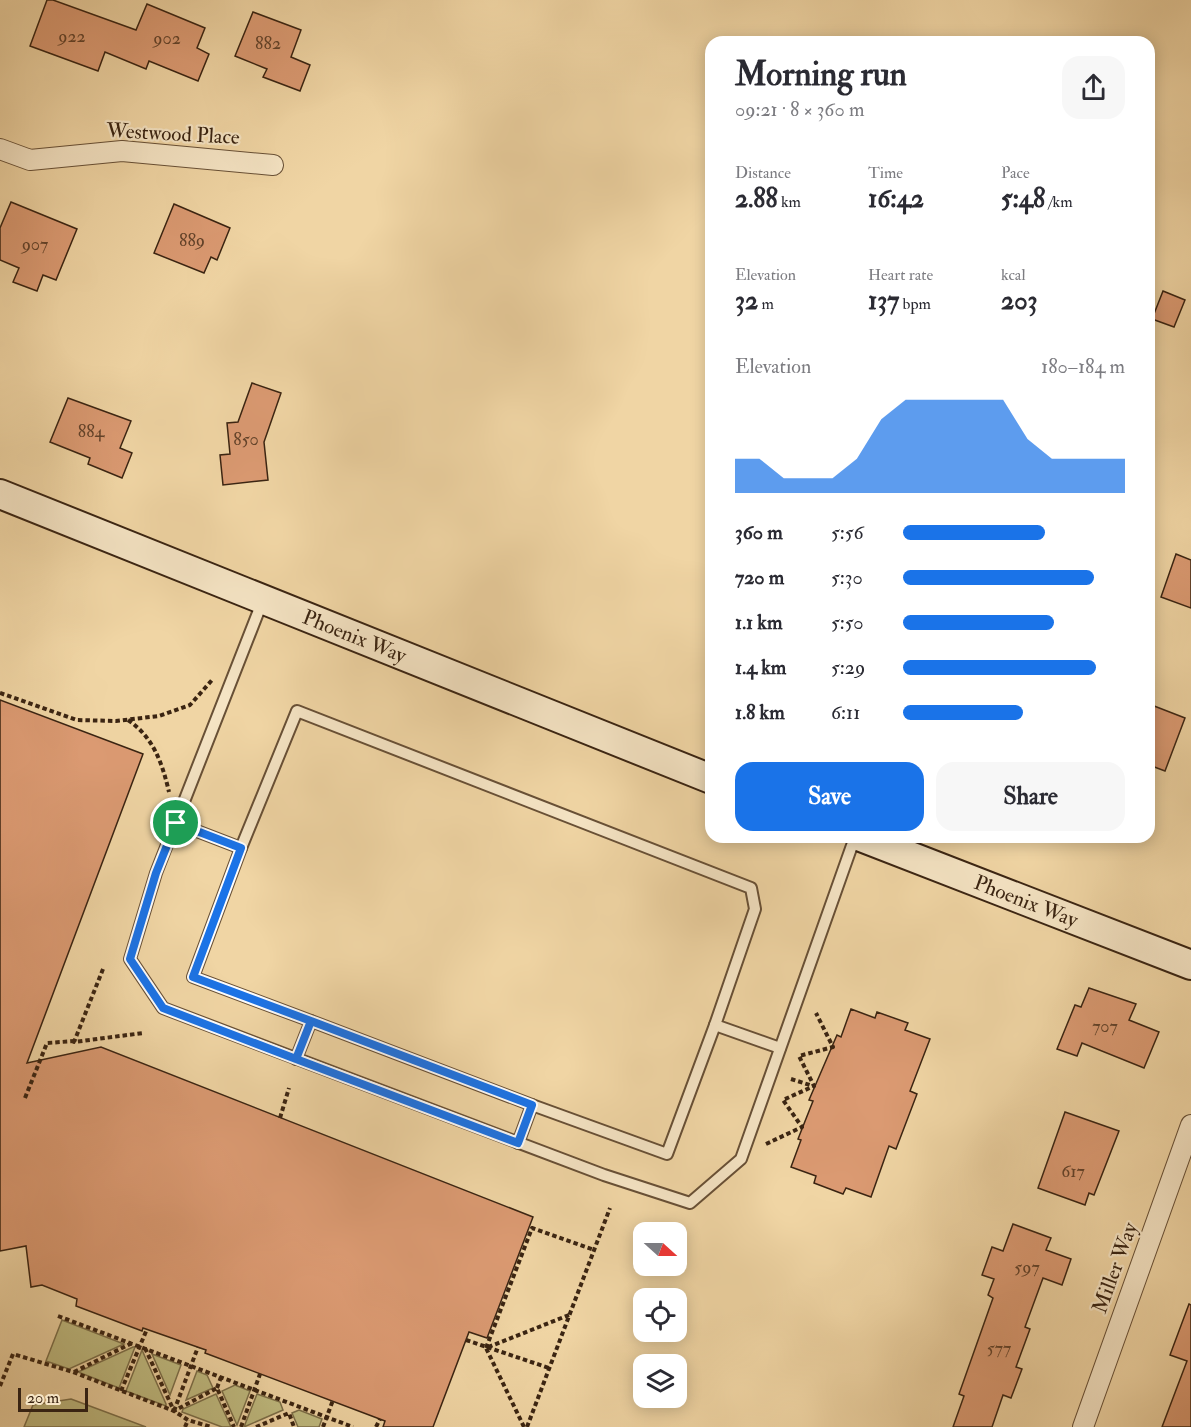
<!DOCTYPE html>
<html lang="en">
<head>
<meta charset="utf-8">
<style>
  :root { --surface:#fff; --page:#f7f7f7; --text:#2b2b33; --muted:#7c7c81; --accent:#1a73e8 }
  body { margin:0; font-family:"IM FELL Double Pica",serif; background:var(--page); color:var(--text); height:100vh; display:flex; flex-direction:column; font-size:22px; white-space:nowrap }
  * { box-sizing:border-box; margin:0 }
  p { font-size:20px; color:var(--muted) }
  .icon { flex:none; width:33px; height:33px; fill:none; stroke:currentColor; stroke-width:2; stroke-linecap:round; stroke-linejoin:round }
  .map { position:relative; flex:1; overflow:hidden }
  .panel { position:absolute; left:705px; top:36px; width:450px; height:807px; display:flex; flex-direction:column; background:var(--surface); border-radius:18px; box-shadow:0 3px 15px #0003 }
  .panel>* { flex:none }
  .needle { width:39px; rotate:111deg }
  .fabs { position:absolute; left:633px; top:1222px; display:grid; gap:12px }
  .fabs a { display:grid; place-items:center; width:54px; height:54px; border-radius:12px; background:var(--surface); box-shadow:0 3px 15px #0003; font-size:30px }
  .scale { position:absolute; left:18px; bottom:15px; width:70px; box-sizing:border-box; padding-left:6px; border:3px solid #3a2412; border-top:0; font-size:16px; line-height:21px; white-space:nowrap; color:#3a2412; -webkit-text-stroke:4px #f5e4c4; paint-order:stroke }
  .pin { position:absolute; display:grid; place-items:center; width:51px; height:51px; color:#fff; margin:-26px; border:3px solid #fff; border-radius:50%; box-shadow:0 2px 6px #0007 }
  .round { display:grid; place-items:center; flex:none; width:63px; height:63px; border-radius:18px; background:var(--page) }
  .head { display:flex; align-items:center; justify-content:space-between; height:102px; padding:0 30px }
  h1 { font-size:33px; font-weight:700; line-height:45px }
  .metrics { display:grid; grid-template-columns:repeat(3,1fr); gap:9px; height:102px; padding:6px 30px }
  .metrics div { display:grid; align-content:center }
  .metrics b { font-size:26px; font-weight:700 }
  .metrics small { font-size:16px; font-weight:400 }
  .metrics p { font-size:16px }
  .chart { height:168px; padding:12px 30px }
  .chart p { display:flex; justify-content:space-between }
  .chart svg { width:100%; height:108px; margin-top:6px; fill:var(--accent); opacity:.7 }
  .button { display:flex; gap:12px; margin-top:auto; padding:12px 30px }
  .button a { flex:1; height:69px; border-radius:18px; background:var(--accent); color:#fff; font-size:24px; font-weight:700; line-height:69px; text-align:center }
  .button a+a { background:var(--page); color:var(--text) }
  ul { padding:0 30px; list-style:none; font-size:20px }
  li { display:grid; grid-template-columns:96px 72px 1fr; align-items:center; height:45px }
  li i { height:15px; border-radius:8px; background:var(--accent) }
  .map>svg:first-child { display:block }
  .green { fill:#c0bc81; stroke:#7d704a; stroke-width:1.5 }
  .building { fill:#db9a72; stroke:#3a2412; stroke-width:1.5 }
  .lines { fill:none; stroke-linecap:round; stroke-linejoin:round }
  .lane-casing { stroke:#685036; stroke-width:14 }
  .street-casing { stroke:#685036; stroke-width:22 }
  .secondary-casing { stroke:#3a2412; stroke-width:32 }
  .path { stroke:#3a2412; stroke-width:4; stroke-dasharray:4.5 3; stroke-linecap:butt }
  .lane { stroke:#f5e4c4; stroke-width:10 }
  .street { stroke:#f5e4c4; stroke-width:20 }
  .secondary { stroke:#f5e4c4; stroke-width:28 }
  .route-casing { stroke:#fff; stroke-width:12 }
  .route { stroke:#1a73e8; stroke-width:8 }
  .labels { text-anchor:middle; dominant-baseline:central; stroke-width:4.5; stroke-linejoin:round; paint-order:stroke }
  .number-label { font-size:18px; fill:#62422a }
  .street-label { font-size:21px; fill:#3a2412; stroke:#f5e4c4 }
</style>
</head>
<body>
<div class="map">
<svg width="1191" height="1427" viewBox="0 0 1191 1427">
  <rect width="100%" height="100%" fill="#f0d5a4"/>
  <filter id="stains"><feTurbulence type="fractalNoise" baseFrequency=".00333" numOctaves="4"/><feColorMatrix values="0 0 0 0 .2 0 0 0 0 .09 0 0 0 0 .02 0 0 0 .5 -.17"/></filter>
  <radialGradient id="worn" r=".72"><stop offset=".6" stop-color="#630" stop-opacity="0"/><stop offset="1" stop-color="#630" stop-opacity=".3"/></radialGradient>
  <g class="green">
    <polygon points="62,1320 124,1344 69,1369 46,1361"/>
    <polygon points="133,1347 135,1347 119,1388 78,1372"/>
    <polygon points="142,1350 166,1404 166,1406 126,1391"/>
    <polygon points="152,1354 181,1365 170,1395"/>
    <polygon points="197,1371 207,1375 213,1388 186,1400"/>
    <polygon points="235,1385 250,1391 237,1425 222,1391"/>
    <polygon points="216,1394 231,1427 222,1427 182,1412 183,1409"/>
    <polygon points="257,1394 280,1402 283,1410 244,1427"/>
    <polygon points="71,1399 146,1427 24,1427 33,1405"/>
    <polygon points="299,1410 322,1419 319,1427 298,1427 292,1413"/>
  </g>
  <g class="building">
    <polygon points="47,0 53,0 136,30 147,4 205,28 197,48 209,54 198,81 149,61 146,69 105,52 98,71 30,46"/>
    <polygon points="253,12 301,30 291,57 310,65 300,91 263,77 267,69 235,56"/>
    <polygon points="11,202 77,229 56,280 43,275 37,291 13,282 19,268 0,260 0,228"/>
    <polygon points="174,204 230,228 217,260 211,257 204,273 154,253"/>
    <polygon points="1163,291 1185,300 1174,327 1152,319"/>
    <polygon points="252,383 281,393 264,442 268,480 223,485 220,455 230,454 227,423 238,422"/>
    <polygon points="68,398 131,421 120,448 132,453 122,478 88,464 90,458 50,442"/>
    <polygon points="1176,554 1191,560 1191,608 1161,597"/>
    <polygon points="0,700 143,754 27,1063 101,1047 533,1217 487,1338 469,1332 433,1427 383,1427 385,1421 205,1353 206,1350 143,1328 142,1331 76,1306 77,1299 42,1285 31,1287 26,1246 0,1251"/>
    <polygon points="1149,704 1185,718 1165,771 1149,765"/>
    <polygon points="1089,988 1136,1004 1129,1020 1159,1032 1144,1068 1082,1043 1077,1056 1057,1049 1075,1005 1081,1007"/>
    <polygon points="851,1009 875,1018 877,1012 908,1023 905,1030 930,1039 910,1091 917,1094 896,1149 889,1146 871,1197 846,1188 843,1194 814,1183 816,1176 791,1167 801,1140 798,1139 813,1101 809,1100 837,1035 841,1037"/>
    <polygon points="1065,1112 1119,1131 1094,1195 1089,1193 1085,1205 1038,1188"/>
    <polygon points="1013,1224 1051,1238 1046,1250 1071,1259 1062,1285 1043,1278 1025,1327 1030,1329 1016,1367 1022,1369 1011,1398 1003,1395 992,1427 953,1427 964,1396 959,1394 993,1298 988,1295 994,1279 982,1275 992,1247 1003,1251"/>
    <polygon points="1189,1304 1191,1305 1191,1427 1162,1427 1187,1361 1170,1355"/>
  </g>
  <g class="lines">
    <g class="lane-casing">
      <g id="lane">
        <polyline points="263,600 156,873 130,959 163,1008 604,1175 690,1203 741,1159 855,837"/>
        <polyline points="176,823 241,848 297,711 751,888 755,909 715,1025 780,1048"/>
        <polyline points="241,848 193,977 311,1021"/>
        <polyline points="296,1059 311,1021 532,1105 518,1143"/>
        <polyline points="532,1105 667,1154 715,1025"/>
      </g>
    </g>
    <g class="street-casing">
      <g id="street">
        <polyline points="0,149 30,160 122,151 273,165"/>
        <polyline points="1083,1427 1191,1125"/>
      </g>
    </g>
    <g class="secondary-casing">
      <g id="secondary">
        <path id="s1" d="M 0,494 L 711,779"/>
        <path id="s2" d="M 861,837 L 1191,965"/>
      </g>
    </g>
    <g class="path">
      <polyline points="0,693 77,720 116,721 159,716 190,705 212,680"/>
      <path d="M 128,720 C 153,737 162,762 169,792"/>
      <polyline points="103,969 74,1042 143,1033"/>
      <polyline points="791,1079 813,1086"/>
      <polyline points="25,1098 47,1043 75,1041"/>
      <polyline points="280,1118 289,1088"/>
      <polyline points="766,1144 802,1127 783,1100 814,1086 799,1056 833,1047 816,1013"/>
      <polyline points="58,1316 353,1427"/>
      <polyline points="466,1340 549,1368"/>
      <polyline points="145,1348 174,1411 217,1388 234,1427"/>
      <polyline points="486,1348 532,1228 594,1250"/>
      <polyline points="74,1372 132,1343"/>
      <polyline points="0,1386 13,1354 73,1372 174,1411 188,1420 211,1427"/>
      <polyline points="217,1388 221,1377"/>
      <polyline points="121,1391 147,1329"/>
      <polyline points="174,1411 198,1347"/>
      <polyline points="185,1427 188,1420"/>
      <polyline points="241,1427 260,1374"/>
      <polyline points="256,1427 289,1413 294,1427"/>
      <polyline points="323,1427 333,1400"/>
      <polyline points="376,1427 380,1419"/>
      <polyline points="524,1427 486,1348 569,1315"/>
      <polyline points="527,1427 610,1208"/>
    </g>
    <use href="#lane" class="lane"/>
    <use href="#street" class="street"/>
    <use href="#secondary" class="secondary"/>
  </g>
  <g class="lines">
    <g class="route-casing">
      <polyline id="route" points="176,823 156,873 130,959 163,1008 296,1059 311,1021 532,1105 518,1143 296,1059 311,1021 193,977 241,848 176,823"/>
    </g>
    <use href="#route" class="route"/>
  </g>
  <g class="labels">
    <g class="number-label">
      <text x="72" y="36">922</text>
      <text x="167" y="38">902</text>
      <text x="268" y="43">882</text>
      <text x="192" y="240">889</text>
      <text x="35" y="244">907</text>
      <text x="91" y="431">884</text>
      <text x="246" y="439">850</text>
      <text x="1105" y="1026">707</text>
      <text x="1073" y="1171">617</text>
      <text x="1027" y="1267">597</text>
      <text x="999" y="1348">577</text>
    </g>
    <g class="street-label">
      <text transform="translate(173 134) rotate(3)">Westwood Place</text>
      <text stroke="none"><textPath href="#s1" startOffset="382">Phoenix Way</textPath></text>
      <text stroke="none"><textPath href="#s2" startOffset="177">Phoenix Way</textPath></text>
      <text transform="translate(1115 1268) rotate(-70)">Miller Way</text>
    </g>
  </g>
  <rect width="100%" height="100%" filter="url(#stains)"/>
  <rect width="100%" height="100%" fill="url(#worn)"/>
</svg>
<div class="fabs">
<a><svg class="needle" viewBox="-14 -14 28 28"><path d="M0-13l5 13h-10z" fill="#e53935"/><path d="M0 13l5-13h-10z" fill="#7c7c81"/></svg></a>
<a><svg class="icon" aria-label="locate" viewBox="0 0 24 24"><circle cx="12" cy="12" r="6"/><path d="M12 2v4M12 18v4M2 12h4M18 12h4"/></svg></a>
<a><svg class="icon" aria-label="layers" viewBox="0 0 24 24"><path d="M12 4l9 5-9 5-9-5zM3 14l9 5 9-5"/></svg></a>
</div>
<div class="scale">20 m</div>
<div class="pin" style="left:176px;top:823px;background:#1e9e55"><svg class="icon" aria-label="arrive" viewBox="0 0 24 24"><path d="M6 21V4h12l-3 4 3 4H6"/></svg></div>
<section class="panel">
<div class="head"><div><h1>Morning run</h1><p>09:21 · 8 × 360 m</p></div><a class="round"><svg class="icon" aria-label="share" viewBox="0 0 24 24"><path d="M12 15V3M7 8l5-5 5 5M5 13v7h14v-7"/></svg></a></div>
<div class="metrics">
<div><p>Distance</p><b>2.88<small> km</small></b></div>
<div><p>Time</p><b>16:42</b></div>
<div><p>Pace</p><b>5:48<small> /km</small></b></div>
</div>
<div class="metrics">
<div><p>Elevation</p><b>32<small> m</small></b></div>
<div><p>Heart rate</p><b>137<small> bpm</small></b></div>
<div><p>kcal</p><b>203</b></div>
</div>
<div class="chart"><p><span>Elevation</span>180–184 m</p>
<svg viewBox="0 0 160 44" preserveAspectRatio="none"><path d="M0 44V30L10 30L20 38L30 38L40 38L50 30L60 14L70 6L80 6L90 6L100 6L110 6L120 22L130 30L140 30L150 30L160 30V44z"/></svg>
</div>
<ul>
<li><b>360 m</b>5:56<i style="width:64%"></i></li>
<li><b>720 m</b>5:30<i style="width:86%"></i></li>
<li><b>1.1 km</b>5:50<i style="width:68%"></i></li>
<li><b>1.4 km</b>5:29<i style="width:87%"></i></li>
<li><b>1.8 km</b>6:11<i style="width:54%"></i></li>
</ul>
<div class="button"><a>Save</a><a>Share</a></div>
</section>
</div>
</body>
</html>
